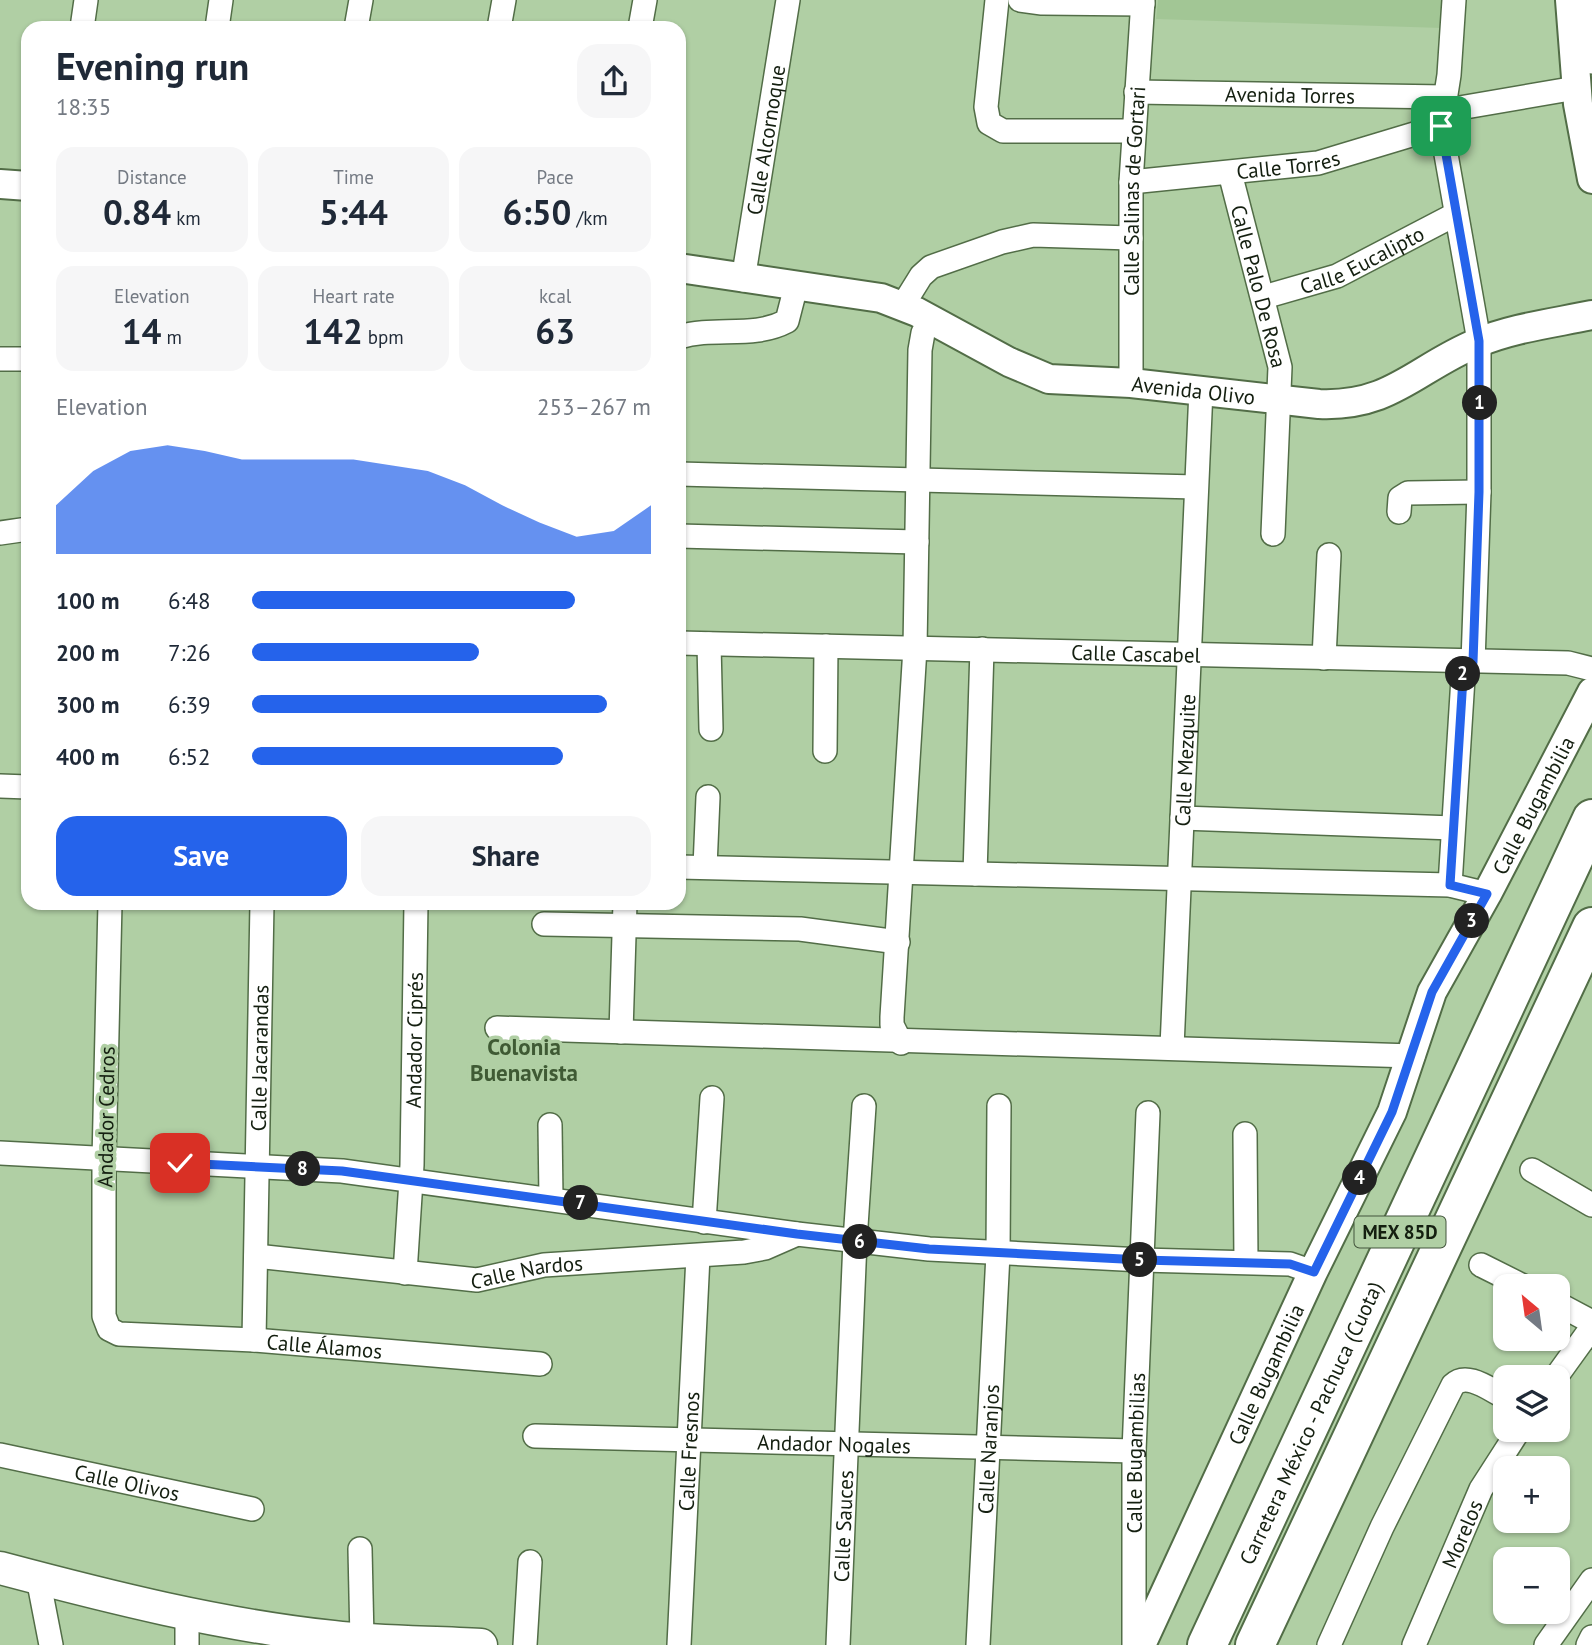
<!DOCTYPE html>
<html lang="en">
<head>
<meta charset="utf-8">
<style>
  :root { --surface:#fff; --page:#f6f6f7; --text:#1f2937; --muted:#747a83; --accent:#2563eb }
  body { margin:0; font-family:"PT Sans",sans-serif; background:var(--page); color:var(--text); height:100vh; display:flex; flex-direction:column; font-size:26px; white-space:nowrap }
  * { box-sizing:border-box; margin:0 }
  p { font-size:23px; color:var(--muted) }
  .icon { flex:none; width:38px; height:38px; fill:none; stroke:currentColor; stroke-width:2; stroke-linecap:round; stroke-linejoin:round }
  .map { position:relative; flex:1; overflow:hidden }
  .panel { position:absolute; left:21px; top:21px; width:665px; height:889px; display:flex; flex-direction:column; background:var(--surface); border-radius:21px; box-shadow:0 2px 5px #0004 }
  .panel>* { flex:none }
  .needle { width:46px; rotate:331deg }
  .buttons { position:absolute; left:1493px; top:1274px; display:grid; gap:14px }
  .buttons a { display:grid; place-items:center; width:77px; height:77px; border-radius:14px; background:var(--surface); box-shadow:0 2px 5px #0004; font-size:35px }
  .pin { position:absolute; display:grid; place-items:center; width:60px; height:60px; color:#fff; margin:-30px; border-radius:14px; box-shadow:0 4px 10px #0006 }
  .km { position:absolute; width:35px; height:35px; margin:-18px; border-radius:50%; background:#222; color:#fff; font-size:19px; line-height:35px; text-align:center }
  .round { display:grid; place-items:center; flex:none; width:74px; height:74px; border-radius:21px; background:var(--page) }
  .headline { display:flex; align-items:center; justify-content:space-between; height:119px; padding:0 35px }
  h1 { font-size:38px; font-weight:800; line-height:52px }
  .figures { display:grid; grid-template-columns:repeat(3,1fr); gap:10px; height:119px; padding:7px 35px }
  .figures div { display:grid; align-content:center; border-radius:18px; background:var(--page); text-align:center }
  .figures b { font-size:35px; font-weight:800 }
  .figures small { font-size:19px; font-weight:400 }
  .figures p { font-size:19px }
  .chart { height:196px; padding:14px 35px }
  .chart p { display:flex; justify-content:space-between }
  .chart svg { width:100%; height:126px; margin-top:7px; fill:var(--accent); opacity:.7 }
  .primary-button { display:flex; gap:14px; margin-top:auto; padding:14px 35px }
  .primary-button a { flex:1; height:80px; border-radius:21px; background:var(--accent); color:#fff; font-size:28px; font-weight:800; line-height:80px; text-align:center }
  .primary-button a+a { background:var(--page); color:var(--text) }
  ul { padding:0 35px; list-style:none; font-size:23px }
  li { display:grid; grid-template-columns:112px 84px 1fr; align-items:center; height:52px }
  li i { height:18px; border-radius:9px; background:var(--accent) }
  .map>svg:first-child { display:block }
  .built { fill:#a2c695 }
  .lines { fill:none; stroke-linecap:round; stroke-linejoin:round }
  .minor-casing { stroke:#526d47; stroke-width:26 }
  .tertiary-casing { stroke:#526d47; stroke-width:32 }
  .secondary-casing { stroke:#526d47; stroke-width:35 }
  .motorway-casing { stroke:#526d47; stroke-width:42 }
  .minor { stroke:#fff; stroke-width:23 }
  .tertiary { stroke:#fff; stroke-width:28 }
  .secondary { stroke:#fff; stroke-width:32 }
  .motorway { stroke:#fff; stroke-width:38 }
  .route-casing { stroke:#fff; stroke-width:14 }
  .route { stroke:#2563eb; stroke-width:9 }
  .labels { text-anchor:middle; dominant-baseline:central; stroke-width:7; stroke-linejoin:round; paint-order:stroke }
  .shield { fill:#b0cfa4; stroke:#43543c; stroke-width:2 }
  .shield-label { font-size:19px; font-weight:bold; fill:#141f10 }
  .street-label { font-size:21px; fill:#141f10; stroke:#b0cfa4 }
  .neighbourhood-label { font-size:23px; font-weight:bold; fill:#3f5a34; stroke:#b0cfa4 }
</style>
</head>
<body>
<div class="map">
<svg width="1592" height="1645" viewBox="0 0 1592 1645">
  <rect width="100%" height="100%" fill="#b0cfa4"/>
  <polygon class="built" points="1158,0 1443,0 1442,28 1156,19"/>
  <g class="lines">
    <g class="minor-casing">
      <g id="minor">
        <polyline points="997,0 986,107 989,123 1003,131 1134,131"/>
        <polyline points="1020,0 1042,3 1143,4"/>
        <polyline points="1454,0 1449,75 1441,126 1479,341 1479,492 1473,662"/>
        <polyline points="1585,0 1592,62"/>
        <polyline points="82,28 86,0"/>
        <polyline points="217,28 221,0"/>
        <polyline points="356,28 361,0"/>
        <polyline points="499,28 504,0"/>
        <polyline points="640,28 645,0"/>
        <path id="s1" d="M 1136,92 L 1445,97"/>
        <polyline points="1442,111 1576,88"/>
        <path id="s2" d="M 1230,173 L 1280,367 L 1273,534"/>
        <path id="s3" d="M 1131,182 L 1318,163 L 1441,126"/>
        <path id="s4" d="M 743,280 L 788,0"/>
        <path id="s5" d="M 1264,297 L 1337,276 L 1456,214"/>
        <polyline points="903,305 921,276 931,267 1002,242 1033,235 1131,238"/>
        <path d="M 679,337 C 715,326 753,339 787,321 L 796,286"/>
        <polyline points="0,359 28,359"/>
        <path id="s6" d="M 1131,383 L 1131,182 L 1143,0"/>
        <polyline points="679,474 1196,487"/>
        <polyline points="1399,512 1400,498 1408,493 1479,492"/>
        <polyline points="0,533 28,529"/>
        <polyline points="679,536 917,542"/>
        <path id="s7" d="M 679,643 L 1568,663 L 1592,669"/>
        <polyline points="709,644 711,729"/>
        <polyline points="1324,658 1329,555"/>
        <polyline points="825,751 826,646"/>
        <polyline points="0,786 28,787"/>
        <polyline points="1182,818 1453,828"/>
        <polyline points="679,867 1450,885 1487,894"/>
        <polyline points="705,867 708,797"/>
        <polyline points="975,874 982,649"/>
        <polyline points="1450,885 1464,662"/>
        <path id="s8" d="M 110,903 L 104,1160 L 104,1316 L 109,1329 L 119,1334 L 254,1340 L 540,1364"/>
        <polyline points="544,924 800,929 898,942"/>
        <polyline points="497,1028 1413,1056"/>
        <polyline points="621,1032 625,903"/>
        <polyline points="901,1043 892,1025 892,1017 915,648 920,350 923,333 930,320"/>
        <path id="s9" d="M 1172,1047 L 1201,390"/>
        <polyline points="550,1125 551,1199"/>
        <polyline points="1245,1134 1246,1262"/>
        <polyline points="0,1153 342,1171 797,1234 929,1249 1142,1260 1290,1264 1313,1272"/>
        <polyline points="1532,1170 1592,1205"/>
        <polyline points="704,1222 712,1098"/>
        <path id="s10" d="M 256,1256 L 477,1280 L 544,1265 L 744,1252 L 765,1248 L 797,1234"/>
        <polyline points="1481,1265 1523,1286"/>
        <path id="s11" d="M 405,1273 L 412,1165 L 416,903"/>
        <polyline points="1558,1304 1592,1322"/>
        <path id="s12" d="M 254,1340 L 262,903"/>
        <polyline points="1556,1377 1592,1327"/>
        <path id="s13" d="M 535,1436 L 1134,1451"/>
        <path id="s14" d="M 0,1455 L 252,1509"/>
        <polyline points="360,1549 362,1640"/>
        <polyline points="38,1578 51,1645"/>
        <polyline points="187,1645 187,1614"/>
        <polyline points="525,1645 530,1562"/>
        <path id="s15" d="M 679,1645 L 698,1256"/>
        <path id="s16" d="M 838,1645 L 855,1241 L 864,1106"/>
        <path id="s17" d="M 978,1645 L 998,1254 L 999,1106"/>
        <path id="s18" d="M 1134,1645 L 1134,1451 L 1148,1113"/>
        <path d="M 1329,1645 L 1382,1527 L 1453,1385 C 1467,1371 1490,1390 1505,1397"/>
        <path id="s19" d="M 1414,1645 L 1481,1489 L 1519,1430"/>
        <polyline points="1546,1645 1592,1580"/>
        <polyline points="1588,1645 1592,1637"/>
      </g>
    </g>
    <g class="tertiary-casing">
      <g id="tertiary">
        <polyline points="1570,0 1578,104 1592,179"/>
        <polyline points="0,184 28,186"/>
        <path id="s20" d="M 679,268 L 881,298 L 917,312 L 1009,362 L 1049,379 L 1131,383 L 1319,404 C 1392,407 1416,368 1477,343 C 1512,328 1554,323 1592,315"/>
        <path id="s21" d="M 1141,1645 L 1313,1272 L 1392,1112 L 1432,992 L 1487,894 L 1592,692"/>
      </g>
    </g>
    <g class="secondary-casing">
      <path id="secondary" d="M 0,1568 C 109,1597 220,1625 333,1637 C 382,1643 432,1642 481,1645"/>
    </g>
    <g class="motorway-casing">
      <g id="motorway">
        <path id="s22" d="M 1207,1645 L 1592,819"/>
        <polyline points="1255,1645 1592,927"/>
      </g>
    </g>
    <use href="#minor" class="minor"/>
    <use href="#tertiary" class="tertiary"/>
    <use href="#secondary" class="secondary"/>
    <use href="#motorway" class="motorway"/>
  </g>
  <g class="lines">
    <g class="route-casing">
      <polyline id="route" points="180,1163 342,1171 797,1234 929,1249 1142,1260 1290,1264 1314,1272 1392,1112 1432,992 1487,894 1450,885 1464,662 1473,662 1479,492 1479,341 1441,126"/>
    </g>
    <use href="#route" class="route"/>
  </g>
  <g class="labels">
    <rect class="shield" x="1354.5" y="1216.5" width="91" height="31" rx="5"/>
    <g class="shield-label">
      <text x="1400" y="1232">MEX 85D</text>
    </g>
    <g class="street-label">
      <text stroke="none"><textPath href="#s1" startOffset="154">Avenida Torres</textPath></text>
      <text stroke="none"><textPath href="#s4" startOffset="142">Calle Alcornoque</textPath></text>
      <text stroke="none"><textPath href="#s3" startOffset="158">Calle Torres</textPath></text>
      <text stroke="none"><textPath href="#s6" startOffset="192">Calle Salinas de Gortari</textPath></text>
      <text stroke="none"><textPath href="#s5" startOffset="105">Calle Eucalipto</textPath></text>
      <text stroke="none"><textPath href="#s2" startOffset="117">Calle Palo De Rosa</textPath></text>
      <text stroke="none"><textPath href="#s20" startOffset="536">Avenida Olivo</textPath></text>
      <text stroke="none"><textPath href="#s7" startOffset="457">Calle Cascabel</textPath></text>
      <text stroke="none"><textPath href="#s9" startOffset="287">Calle Mezquite</textPath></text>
      <text stroke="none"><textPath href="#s21" startOffset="928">Calle Bugambilia</textPath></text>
      <text stroke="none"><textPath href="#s11" startOffset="233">Andador Ciprés</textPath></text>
      <text stroke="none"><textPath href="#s12" startOffset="282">Calle Jacarandas</textPath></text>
      <text transform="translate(106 1117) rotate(-89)">Andador Cedros</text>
      <text stroke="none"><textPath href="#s10" startOffset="273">Calle Nardos</textPath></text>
      <text stroke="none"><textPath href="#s8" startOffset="644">Calle Álamos</textPath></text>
      <text stroke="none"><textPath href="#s21" startOffset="298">Calle Bugambilia</textPath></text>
      <text stroke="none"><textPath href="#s22" startOffset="245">Carretera México - Pachuca (Cuota)</textPath></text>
      <text stroke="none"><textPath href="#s13" startOffset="299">Andador Nogales</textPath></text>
      <text stroke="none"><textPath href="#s15" startOffset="194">Calle Fresnos</textPath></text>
      <text stroke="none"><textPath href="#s17" startOffset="196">Calle Naranjos</textPath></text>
      <text stroke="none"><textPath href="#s18" startOffset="192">Calle Bugambilias</textPath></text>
      <text stroke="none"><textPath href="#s14" startOffset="130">Calle Olivos</textPath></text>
      <text stroke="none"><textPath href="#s16" startOffset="119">Calle Sauces</textPath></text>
      <text stroke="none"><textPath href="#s19" startOffset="121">Morelos</textPath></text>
    </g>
    <g class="neighbourhood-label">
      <text x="524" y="1046">Colonia<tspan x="524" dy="26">Buenavista</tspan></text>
    </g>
  </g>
</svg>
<div class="buttons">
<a><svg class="needle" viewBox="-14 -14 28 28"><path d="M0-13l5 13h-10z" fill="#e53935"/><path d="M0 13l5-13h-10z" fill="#747a83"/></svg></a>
<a><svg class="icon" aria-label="layers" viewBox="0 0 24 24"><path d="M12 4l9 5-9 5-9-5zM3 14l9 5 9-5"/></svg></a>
<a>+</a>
<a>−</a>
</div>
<div class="pin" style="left:1441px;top:126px;background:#1e9e55"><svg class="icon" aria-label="arrive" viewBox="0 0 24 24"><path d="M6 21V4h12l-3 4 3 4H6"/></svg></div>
<div class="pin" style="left:180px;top:1163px;background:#d93025"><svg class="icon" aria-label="check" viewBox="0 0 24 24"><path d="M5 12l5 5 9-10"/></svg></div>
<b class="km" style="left:1480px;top:403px">1</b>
<b class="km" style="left:1463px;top:674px">2</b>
<b class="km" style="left:1472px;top:921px">3</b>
<b class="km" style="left:1360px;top:1178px">4</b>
<b class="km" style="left:1140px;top:1260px">5</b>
<b class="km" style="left:860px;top:1242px">6</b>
<b class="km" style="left:581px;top:1203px">7</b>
<b class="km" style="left:303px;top:1169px">8</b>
<section class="panel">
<div class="headline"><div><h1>Evening run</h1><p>18:35</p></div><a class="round"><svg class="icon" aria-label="share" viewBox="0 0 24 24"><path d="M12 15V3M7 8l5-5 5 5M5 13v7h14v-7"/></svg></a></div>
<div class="figures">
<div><p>Distance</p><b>0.84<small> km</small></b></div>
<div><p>Time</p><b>5:44</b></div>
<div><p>Pace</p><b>6:50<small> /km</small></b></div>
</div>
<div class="figures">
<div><p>Elevation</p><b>14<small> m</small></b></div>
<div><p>Heart rate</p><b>142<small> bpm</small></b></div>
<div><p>kcal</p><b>63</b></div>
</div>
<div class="chart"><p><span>Elevation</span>253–267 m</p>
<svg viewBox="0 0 160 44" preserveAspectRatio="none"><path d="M0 44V27L10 15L20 8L30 6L40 8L50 11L60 11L70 11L80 11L90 13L100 15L110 20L120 27L130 33L140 38L150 36L160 27V44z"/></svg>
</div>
<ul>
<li><b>100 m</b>6:48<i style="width:81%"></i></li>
<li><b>200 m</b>7:26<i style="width:57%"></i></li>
<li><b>300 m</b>6:39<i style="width:89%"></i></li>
<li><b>400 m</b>6:52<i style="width:78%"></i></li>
</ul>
<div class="primary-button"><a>Save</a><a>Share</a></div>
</section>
</div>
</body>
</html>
